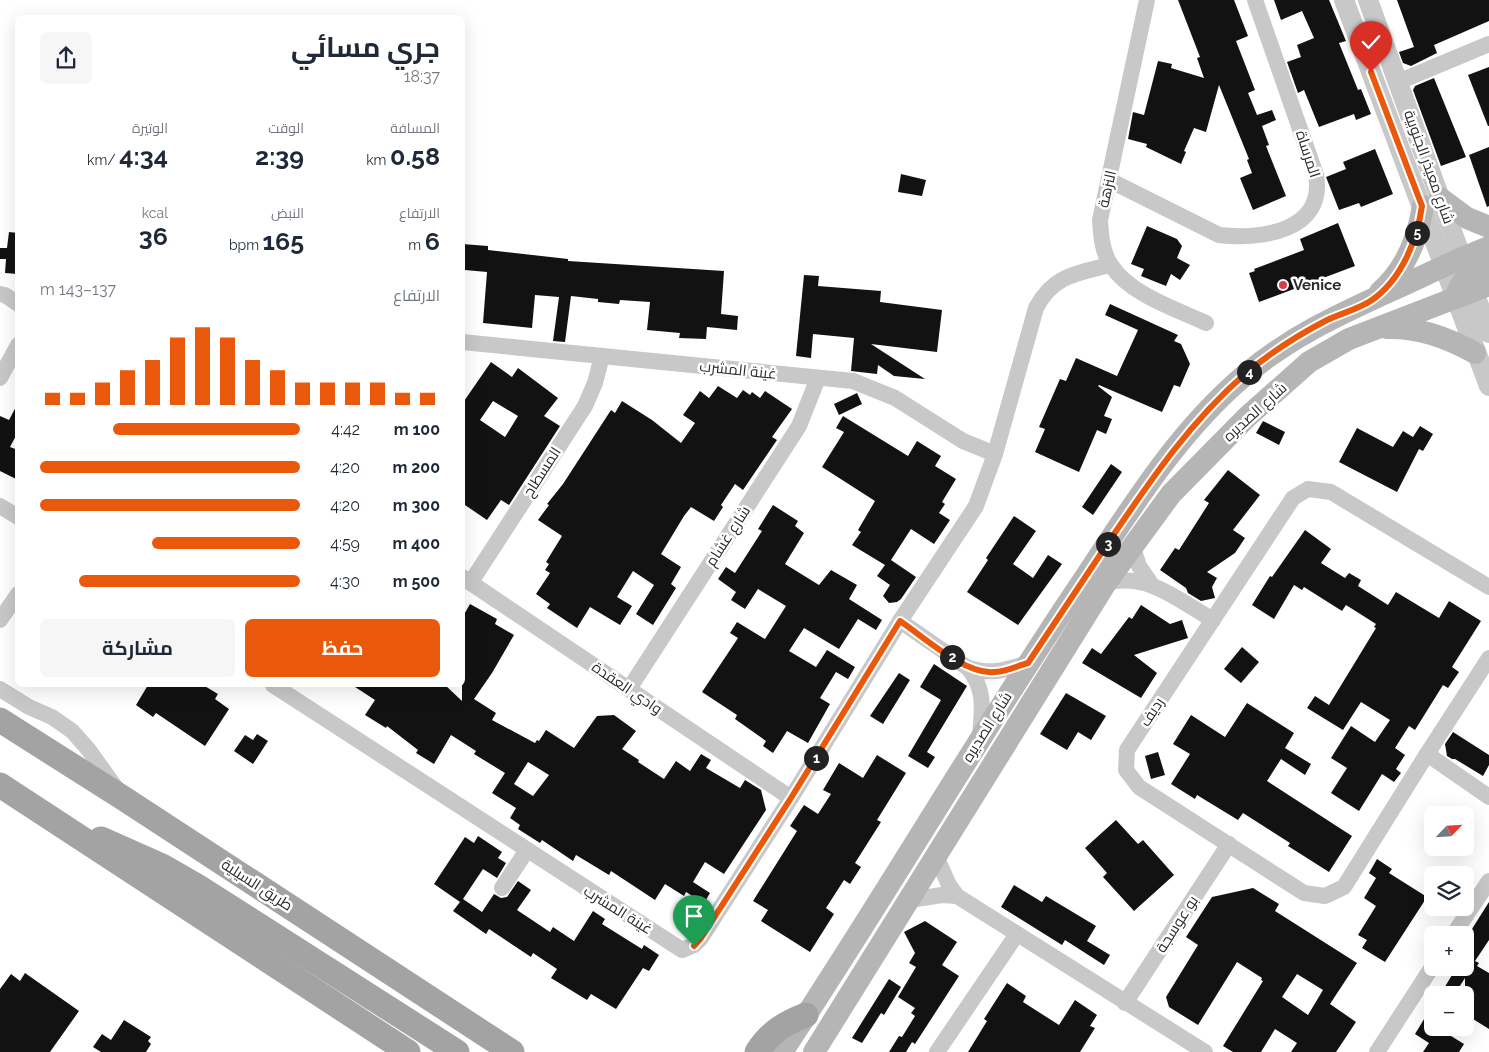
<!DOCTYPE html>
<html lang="ar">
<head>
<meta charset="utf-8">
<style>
  :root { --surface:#fff; --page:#f6f6f7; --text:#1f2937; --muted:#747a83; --accent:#ea580c }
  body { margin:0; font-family:Raleway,Cairo,sans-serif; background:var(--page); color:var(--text); direction:rtl; height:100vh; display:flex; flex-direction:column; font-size:19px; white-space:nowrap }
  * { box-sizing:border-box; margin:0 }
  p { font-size:16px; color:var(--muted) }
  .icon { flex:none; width:28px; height:28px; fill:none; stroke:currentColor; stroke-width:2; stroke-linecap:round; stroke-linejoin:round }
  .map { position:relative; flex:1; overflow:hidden; direction:ltr }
  .sheet { position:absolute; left:15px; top:15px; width:450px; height:672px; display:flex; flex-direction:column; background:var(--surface); border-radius:8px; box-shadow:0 5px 20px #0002; direction:rtl }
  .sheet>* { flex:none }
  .needle { width:32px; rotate:65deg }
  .buttons { position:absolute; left:1424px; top:806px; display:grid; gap:10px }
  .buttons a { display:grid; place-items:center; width:50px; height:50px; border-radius:8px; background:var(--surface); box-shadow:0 5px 20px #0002; font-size:25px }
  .pin { position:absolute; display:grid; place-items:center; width:42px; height:42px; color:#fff; margin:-51px -21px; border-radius:50% 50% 50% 0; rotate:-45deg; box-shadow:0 0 5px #0007 }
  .pin .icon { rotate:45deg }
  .km { position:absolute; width:25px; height:25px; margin:-12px; border-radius:50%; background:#222; color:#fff; font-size:14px; line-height:25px; text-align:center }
  .round { display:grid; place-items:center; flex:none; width:52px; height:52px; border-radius:8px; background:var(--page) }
  .overview { display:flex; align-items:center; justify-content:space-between; height:85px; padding:0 25px }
  h1 { font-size:28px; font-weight:700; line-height:38px }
  .metrics { display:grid; grid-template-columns:repeat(3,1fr); gap:8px; height:85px; padding:5px 25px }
  .metrics div { display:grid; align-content:center }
  .metrics b { font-size:25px; font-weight:700 }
  .metrics small { font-size:14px; font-weight:400 }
  .metrics p { font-size:14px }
  .chart { height:140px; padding:10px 25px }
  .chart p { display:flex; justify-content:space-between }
  .chart svg { width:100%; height:90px; margin-top:5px; stroke:var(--accent); stroke-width:6 }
  .cta { display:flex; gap:10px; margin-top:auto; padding:10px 25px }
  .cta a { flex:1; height:58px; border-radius:8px; background:var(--accent); color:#fff; font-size:20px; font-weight:700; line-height:58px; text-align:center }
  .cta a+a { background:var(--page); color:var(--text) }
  ul { padding:0 25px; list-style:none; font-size:16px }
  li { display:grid; grid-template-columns:80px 60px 1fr; align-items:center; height:38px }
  li i { height:12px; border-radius:6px; background:var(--accent) }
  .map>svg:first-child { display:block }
  .building { fill:#121212; fill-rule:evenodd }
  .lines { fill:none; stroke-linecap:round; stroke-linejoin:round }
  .minor { stroke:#c8c8c8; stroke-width:16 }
  .tertiary { stroke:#c8c8c8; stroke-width:20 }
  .secondary { stroke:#b5b5b5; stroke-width:22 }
  .primary { stroke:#a3a3a3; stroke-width:25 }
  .route-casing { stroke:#fff; stroke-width:10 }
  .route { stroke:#ea580c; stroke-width:6 }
  .poi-dot { fill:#d33d4d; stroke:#fff; stroke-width:2 }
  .labels { text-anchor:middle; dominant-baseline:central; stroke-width:5; stroke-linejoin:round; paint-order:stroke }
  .street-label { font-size:15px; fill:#2b2b2b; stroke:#fff }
  .poi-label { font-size:15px; font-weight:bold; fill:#2b2b2b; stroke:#fff; text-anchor:start }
</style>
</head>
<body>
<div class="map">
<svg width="1489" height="1052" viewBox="0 0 1489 1052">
  <rect width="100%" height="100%" fill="#fff"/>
  <g class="building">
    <polygon points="1178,0 1234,0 1248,36 1236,41 1255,90 1248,93 1257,115 1272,110 1276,120 1262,126 1269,145 1266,146 1286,196 1253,210 1240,178 1252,173 1247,160 1249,159 1219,85 1206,132 1194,128 1184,151 1186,152 1181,164 1146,147 1147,144 1128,139 1133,112 1144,115 1158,61 1172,64 1171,68 1204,78 1197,58 1200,57"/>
    <polygon points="1274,0 1329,0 1346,41 1339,43 1358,90 1361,89 1371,114 1356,120 1354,114 1319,127 1304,90 1298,93 1287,62 1301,57 1297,45 1314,38 1302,11 1281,20"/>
    <polygon points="1397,0 1489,0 1489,21 1434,45 1437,53 1411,66 1403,63 1399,52 1414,47"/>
    <polygon points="1489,67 1489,126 1488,126 1468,75"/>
    <polygon points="1434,78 1466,157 1441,166 1413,90 1415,86"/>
    <polygon points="1489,147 1489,206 1487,207 1469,155"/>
    <polygon points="1375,149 1393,194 1361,207 1359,203 1339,210 1326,177 1346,169 1343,162"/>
    <polygon points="901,174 926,180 922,196 898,192"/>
    <polygon points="1338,223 1355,266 1259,302 1249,273 1255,271 1254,269 1304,250 1300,239"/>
    <polygon points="1147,226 1177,239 1182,246 1177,258 1190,265 1180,280 1171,274 1166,286 1141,276 1144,269 1131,264"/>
    <polygon points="9,232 18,233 18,274 5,273 6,259 0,259 0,248 7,248"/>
    <polygon points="462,244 488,246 488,250 568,259 568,261 724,271 721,314 738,316 737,330 707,327 706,339 679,338 680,333 647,330 650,302 620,300 619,304 598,302 598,299 571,296 565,342 553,341 559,297 535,295 532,328 483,323 487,272 465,270 465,258 462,257"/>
    <polygon points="804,275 819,276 818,286 881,291 880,302 942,310 937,352 871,344 925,379 894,376 878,365 877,374 851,371 854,338 813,334 811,358 796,356"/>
    <polygon points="1110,304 1178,335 1174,341 1181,344 1190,364 1180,387 1174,385 1162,412 1099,385 1098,386 1112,397 1104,416 1112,419 1106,434 1097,430 1079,472 1035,452 1045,429 1039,427 1060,379 1066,381 1076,358 1117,376 1138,330 1105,315"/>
    <path d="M 491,362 L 512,377 L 518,368 L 558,398 L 544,416 L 560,426 L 509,505 L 501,500 L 487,520 L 462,503 L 462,404 ZM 493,401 L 518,416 L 505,437 L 480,420 Z"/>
    <polygon points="718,386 737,398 743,390 750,395 752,392 760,398 765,391 792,409 772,437 777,440 743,490 735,484 721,505 723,507 714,521 691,507 684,516 661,554 681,567 671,584 676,588 653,625 636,614 654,585 633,571 617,597 632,606 620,625 590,607 577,628 547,608 550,604 536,594 550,573 545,570 549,564 546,562 562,536 538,520 549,505 547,504 563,484 611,410 615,413 622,401 652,420 681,443 695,423 683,415 700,391 709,398"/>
    <polygon points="857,393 862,404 839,415 834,404"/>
    <polygon points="18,403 18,432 10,447 18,450 18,480 0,471 0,416 9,420"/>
    <polygon points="843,416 908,456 917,441 941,456 935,466 956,479 942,502 945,504 939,513 950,520 934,544 911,529 891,560 916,577 901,599 897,602 889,603 883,596 890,585 877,576 885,565 852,545 861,532 858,530 875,501 822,467 844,432 836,428"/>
    <polygon points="1263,421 1285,432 1279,445 1256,433"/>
    <polygon points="1420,426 1433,434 1423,451 1419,449 1397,492 1339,462 1357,428 1393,447 1403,431 1413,437"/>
    <polygon points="1111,464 1122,472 1093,515 1082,507"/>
    <polygon points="1228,470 1260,495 1233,530 1245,538 1235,553 1207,572 1217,578 1212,587 1215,598 1201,601 1188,593 1186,588 1160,570 1175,548 1179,550 1209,503 1204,500"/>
    <polygon points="773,505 798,521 795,526 804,533 785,564 819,585 831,570 857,585 849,599 882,620 876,630 858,619 839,649 804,628 789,651 816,667 827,650 855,667 848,679 836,672 820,698 830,704 808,743 787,731 773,753 763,746 766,741 735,719 737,715 702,692 738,638 730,633 737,622 765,639 786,606 758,589 745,609 731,600 736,592 718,579 726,567 735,573 762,531 758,529"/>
    <polygon points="1014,516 1036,531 1013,564 1033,578 1048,555 1062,564 1018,625 967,592 988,560 986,558"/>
    <polygon points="1305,530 1331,549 1321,563 1345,578 1349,573 1361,580 1358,586 1388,605 1396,592 1439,618 1449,601 1481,621 1452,667 1459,672 1448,688 1443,685 1415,730 1409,726 1395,748 1405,755 1396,769 1401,773 1394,782 1382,774 1359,811 1331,793 1347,768 1331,758 1351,726 1375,742 1390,720 1361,702 1343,730 1307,708 1315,696 1329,705 1376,628 1374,627 1376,624 1346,605 1342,611 1304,587 1302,590 1294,585 1274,619 1252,605 1270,576 1272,577"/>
    <path d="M 470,604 L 497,619 L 495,624 L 514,635 L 492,673 L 474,699 L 496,713 L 492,720 L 535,743 L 537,740 L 539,741 L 546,730 L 574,748 L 597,716 L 614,715 L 636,731 L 622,749 L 639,760 L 638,762 L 664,779 L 676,761 L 690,771 L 701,754 L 711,760 L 706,768 L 740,788 L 745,780 L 761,790 L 766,810 L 724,874 L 705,862 L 693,882 L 710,893 L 704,903 L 686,892 L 684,896 L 665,884 L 655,900 L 611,871 L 609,875 L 576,855 L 573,861 L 542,840 L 540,843 L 518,829 L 520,825 L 510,818 L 516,808 L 492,793 L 505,773 L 474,754 L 476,751 L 451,735 L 434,764 L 416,753 L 418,750 L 387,726 L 386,728 L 365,715 L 375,700 L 352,685 L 445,685 L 462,701 L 462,618 ZM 528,762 L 549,775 L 533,796 L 514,784 Z"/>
    <polygon points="1141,605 1170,624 1182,620 1188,638 1134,655 1157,673 1141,698 1082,663 1092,648 1101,654 1129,617 1132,619"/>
    <polygon points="1242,647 1259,662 1241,683 1224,669"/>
    <polygon points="934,664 967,686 927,752 935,757 928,768 908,756 941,700 920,687"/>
    <polygon points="899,673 910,680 883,724 870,716"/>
    <polygon points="148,685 203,685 218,694 215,699 229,709 205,746 156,713 153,717 136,705"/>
    <polygon points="1066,693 1106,716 1091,740 1078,732 1067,750 1040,734"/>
    <polygon points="1247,703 1294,733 1285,748 1311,764 1305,775 1281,759 1267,781 1352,836 1329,872 1288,846 1290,843 1243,813 1238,820 1197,795 1195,799 1171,784 1190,754 1173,744 1191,715 1225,737"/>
    <polygon points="1453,732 1489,755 1489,765 1483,776 1455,759 1452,759 1447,756 1445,744"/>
    <polygon points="257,734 268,741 253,764 234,751 245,735 253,740"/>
    <polygon points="1158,752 1165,775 1151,779 1145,756"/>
    <polygon points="877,755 906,773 877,820 881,822 855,863 861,867 850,884 844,880 826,908 834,914 810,952 761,921 768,910 753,901 797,831 790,826 804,805 818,814 831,794 823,790 839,763 863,778"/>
    <polygon points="1116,820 1138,844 1143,840 1174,875 1134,911 1103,877 1107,873 1085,848"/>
    <polygon points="478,836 502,852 498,858 506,863 497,878 483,869 463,899 482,912 494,894 501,898 507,897 518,881 531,890 517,910 550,932 553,927 574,941 593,911 605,919 602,924 642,949 644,945 659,955 649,971 643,968 616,1009 591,994 587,1000 551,978 557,969 533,953 531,957 489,929 486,934 453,911 460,902 434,884 465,837 474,843"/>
    <polygon points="1377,859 1392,869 1389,873 1427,897 1385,962 1362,948 1367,940 1358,935 1376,906 1364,898 1376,878 1369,873"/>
    <polygon points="1014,885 1042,902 1046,896 1096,926 1087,941 1110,955 1104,965 1065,940 1062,945 1001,907"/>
    <path d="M 1253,888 L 1279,904 L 1275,911 L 1357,963 L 1330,1004 L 1356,1022 L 1336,1052 L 1291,1052 L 1297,1043 L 1275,1029 L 1261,1052 L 1233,1052 L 1223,1046 L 1263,981 L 1261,980 L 1262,978 L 1237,962 L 1198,1025 L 1169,1007 L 1166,997 L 1198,945 L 1186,937 L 1212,897 ZM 1297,974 L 1323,990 L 1308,1015 L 1282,997 Z"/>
    <polygon points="1489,902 1489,940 1475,961 1479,963 1477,966 1489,973 1489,1029 1465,1014 1465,978 1454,995 1440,995 1452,975 1442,968 1465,968 1465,940"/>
    <polygon points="925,921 957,942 942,965 959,976 915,1044 912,1042 906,1052 889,1052 899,1036 902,1037 915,1016 911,1013 915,1008 898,997 916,967 909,963 915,953 904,932"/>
    <polygon points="25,973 79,1011 50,1052 0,1052 0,989 11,974 20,981"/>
    <polygon points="889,979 901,987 884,1015 881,1013 862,1043 852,1038"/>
    <polygon points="1007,983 1026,996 1023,1002 1059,1025 1075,1000 1097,1015 1090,1026 1095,1028 1080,1052 968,1052 987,1021 984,1019"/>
    <polygon points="1432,1006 1432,1028 1438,1028 1464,1044 1459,1052 1423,1052 1429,1043 1415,1034"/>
    <polygon points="124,1020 151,1037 148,1041 151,1044 146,1052 101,1052 93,1047 102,1034 111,1040"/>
  </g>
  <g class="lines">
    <g class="minor">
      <path d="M 1147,0 L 1100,220 C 1101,236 1102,252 1111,265 C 1129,294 1176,309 1206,323"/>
      <polyline points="1398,82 1489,44"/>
      <path d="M 1109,180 L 1219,235 C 1261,240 1326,231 1316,175 L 1255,0"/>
      <polyline points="0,294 5,295 18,304"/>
      <polyline points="462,342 853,381 895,398 963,441 995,454"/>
      <polyline points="0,378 18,345"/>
      <polyline points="0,506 18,517"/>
      <polyline points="1132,545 1139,566 1152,585"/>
      <polyline points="462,577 791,798"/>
      <polyline points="471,582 585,406 595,383 602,356"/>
      <path d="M 1106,583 C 1148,572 1178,600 1213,620"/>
      <polyline points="1489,587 1331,492 1308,489 1293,498 1127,750 1126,770 1139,787 1304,893 1325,896 1344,887 1427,754 1489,658"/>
      <polyline points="0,620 18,594"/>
      <path d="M 900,621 L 968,668 C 986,689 982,711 980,736"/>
      <path d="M 968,668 C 992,675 1005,670 1028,663"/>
      <path d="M 273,685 L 682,950 L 694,945 L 701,938 L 791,798 L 900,621 L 976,506 L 995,454 L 1036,308 C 1053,275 1078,273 1110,265"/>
      <polyline points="0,689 29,707 52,717 72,731 88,749 116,788"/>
      <polyline points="629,689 799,426 818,378"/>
      <polyline points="1427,754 1489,797"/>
      <polyline points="936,856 949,885 957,896 1205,1052"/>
      <polyline points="502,888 527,850"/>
      <polyline points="910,900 942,895 957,896"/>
      <polyline points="1453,935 1489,881"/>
      <polyline points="1125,1003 1229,844"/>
      <polyline points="937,1052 1017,934"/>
      <polyline points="1377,1052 1432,967"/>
    </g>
    <g class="tertiary">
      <polyline points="1344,0 1489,386"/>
      <polyline points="1368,0 1489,333"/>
    </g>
    <g class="secondary">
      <polyline points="1440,198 1467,218 1489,227"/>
      <path d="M 1380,292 C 1405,270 1418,238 1423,206"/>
      <path d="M 1456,298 C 1459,278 1472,273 1489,266"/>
      <path d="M 1386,328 C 1418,327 1447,337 1475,353"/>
      <path d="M 782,1052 C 883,900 974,743 1076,591 C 1127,515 1174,435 1245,375 C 1288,338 1338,315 1388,292 C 1422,277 1455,260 1489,247"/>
      <polyline points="814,1052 1106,583 1171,494 1247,417 1309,362 1349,339 1489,285"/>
    </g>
    <g class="primary">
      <polyline points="0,720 123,798 512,1052"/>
      <polyline points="0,785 408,1052"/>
      <polyline points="101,839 164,867 197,886 457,1052"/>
      <path d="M 757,1052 C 770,1032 785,1023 806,1015"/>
    </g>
  </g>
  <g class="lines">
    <g class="route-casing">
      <path id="route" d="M 694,946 L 701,938 L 791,798 L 900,621 C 924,637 965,675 994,672 C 1005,672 1017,666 1028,663 C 1056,621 1084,579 1112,537 C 1152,478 1191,421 1245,374 C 1270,353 1298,335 1327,320 C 1342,313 1359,309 1372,300 C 1402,279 1417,240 1422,206 L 1371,72"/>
    </g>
    <use href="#route" class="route"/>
  </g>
  <circle class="poi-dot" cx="1283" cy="285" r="5"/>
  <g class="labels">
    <g class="street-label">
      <text transform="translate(1308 154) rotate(72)">المرساة</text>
      <text transform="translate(1429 167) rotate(70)">شارع معيذر الجنوبية</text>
      <text transform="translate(1107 189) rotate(-77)">النزهة</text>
      <text transform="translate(738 370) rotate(6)">غينة المشرب</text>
      <text transform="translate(1255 412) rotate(-42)">شارع الصديره</text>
      <text transform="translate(542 472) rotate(-57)">المسطاح</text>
      <text transform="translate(728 536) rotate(-57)">شارع غشام</text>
      <text transform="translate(627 688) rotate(34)">وادي العقدة</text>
      <text transform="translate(1152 712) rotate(-57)">رديف</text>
      <text transform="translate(987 727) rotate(-58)">شارع الصديره</text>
      <text transform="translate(257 885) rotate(33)">طريق السيلية</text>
      <text transform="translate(618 910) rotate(32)">غينة المشرب</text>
      <text transform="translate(1177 924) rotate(-57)">بو عوسجة</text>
    </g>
    <g class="poi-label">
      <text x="1293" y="285">Venice</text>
    </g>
  </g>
</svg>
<div class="buttons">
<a><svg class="needle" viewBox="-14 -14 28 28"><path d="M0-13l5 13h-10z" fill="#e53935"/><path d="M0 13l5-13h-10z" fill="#747a83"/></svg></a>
<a><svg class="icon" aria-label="layers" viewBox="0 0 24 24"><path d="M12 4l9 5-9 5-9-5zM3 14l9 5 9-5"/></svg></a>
<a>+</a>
<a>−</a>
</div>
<div class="pin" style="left:694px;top:946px;background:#1e9e55"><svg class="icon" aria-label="arrive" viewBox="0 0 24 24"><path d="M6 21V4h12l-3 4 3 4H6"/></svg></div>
<div class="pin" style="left:1371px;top:72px;background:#d93025"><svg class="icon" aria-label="check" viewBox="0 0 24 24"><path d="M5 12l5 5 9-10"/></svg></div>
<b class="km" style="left:816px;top:758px">1</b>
<b class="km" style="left:952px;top:657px">2</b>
<b class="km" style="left:1108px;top:544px">3</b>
<b class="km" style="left:1249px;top:372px">4</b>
<b class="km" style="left:1417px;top:233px">5</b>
<section class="sheet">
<div class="overview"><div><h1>جري مسائي</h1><p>18:37</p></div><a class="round"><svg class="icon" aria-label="share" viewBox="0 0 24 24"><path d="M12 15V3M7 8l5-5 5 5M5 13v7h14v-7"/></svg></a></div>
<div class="metrics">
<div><p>المسافة</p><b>0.58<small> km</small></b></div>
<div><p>الوقت</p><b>2:39</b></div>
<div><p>الوتيرة</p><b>4:34<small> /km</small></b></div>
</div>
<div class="metrics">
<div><p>الارتفاع</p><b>6<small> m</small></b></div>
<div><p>النبض</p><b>165<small> bpm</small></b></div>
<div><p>kcal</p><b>36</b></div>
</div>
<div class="chart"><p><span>الارتفاع</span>137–143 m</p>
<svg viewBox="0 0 160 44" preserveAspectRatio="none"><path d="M5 44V38M15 44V38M25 44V33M35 44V27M45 44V22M55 44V11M65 44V6M75 44V11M85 44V22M95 44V27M105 44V33M115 44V33M125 44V33M135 44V33M145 44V38M155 44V38"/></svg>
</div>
<ul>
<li><b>100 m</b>4:42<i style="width:72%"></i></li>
<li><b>200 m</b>4:20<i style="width:100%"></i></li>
<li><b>300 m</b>4:20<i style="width:100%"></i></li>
<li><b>400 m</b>4:59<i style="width:57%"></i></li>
<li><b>500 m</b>4:30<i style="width:85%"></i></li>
</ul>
<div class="cta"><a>حفظ</a><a>مشاركة</a></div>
</section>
</div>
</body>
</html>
